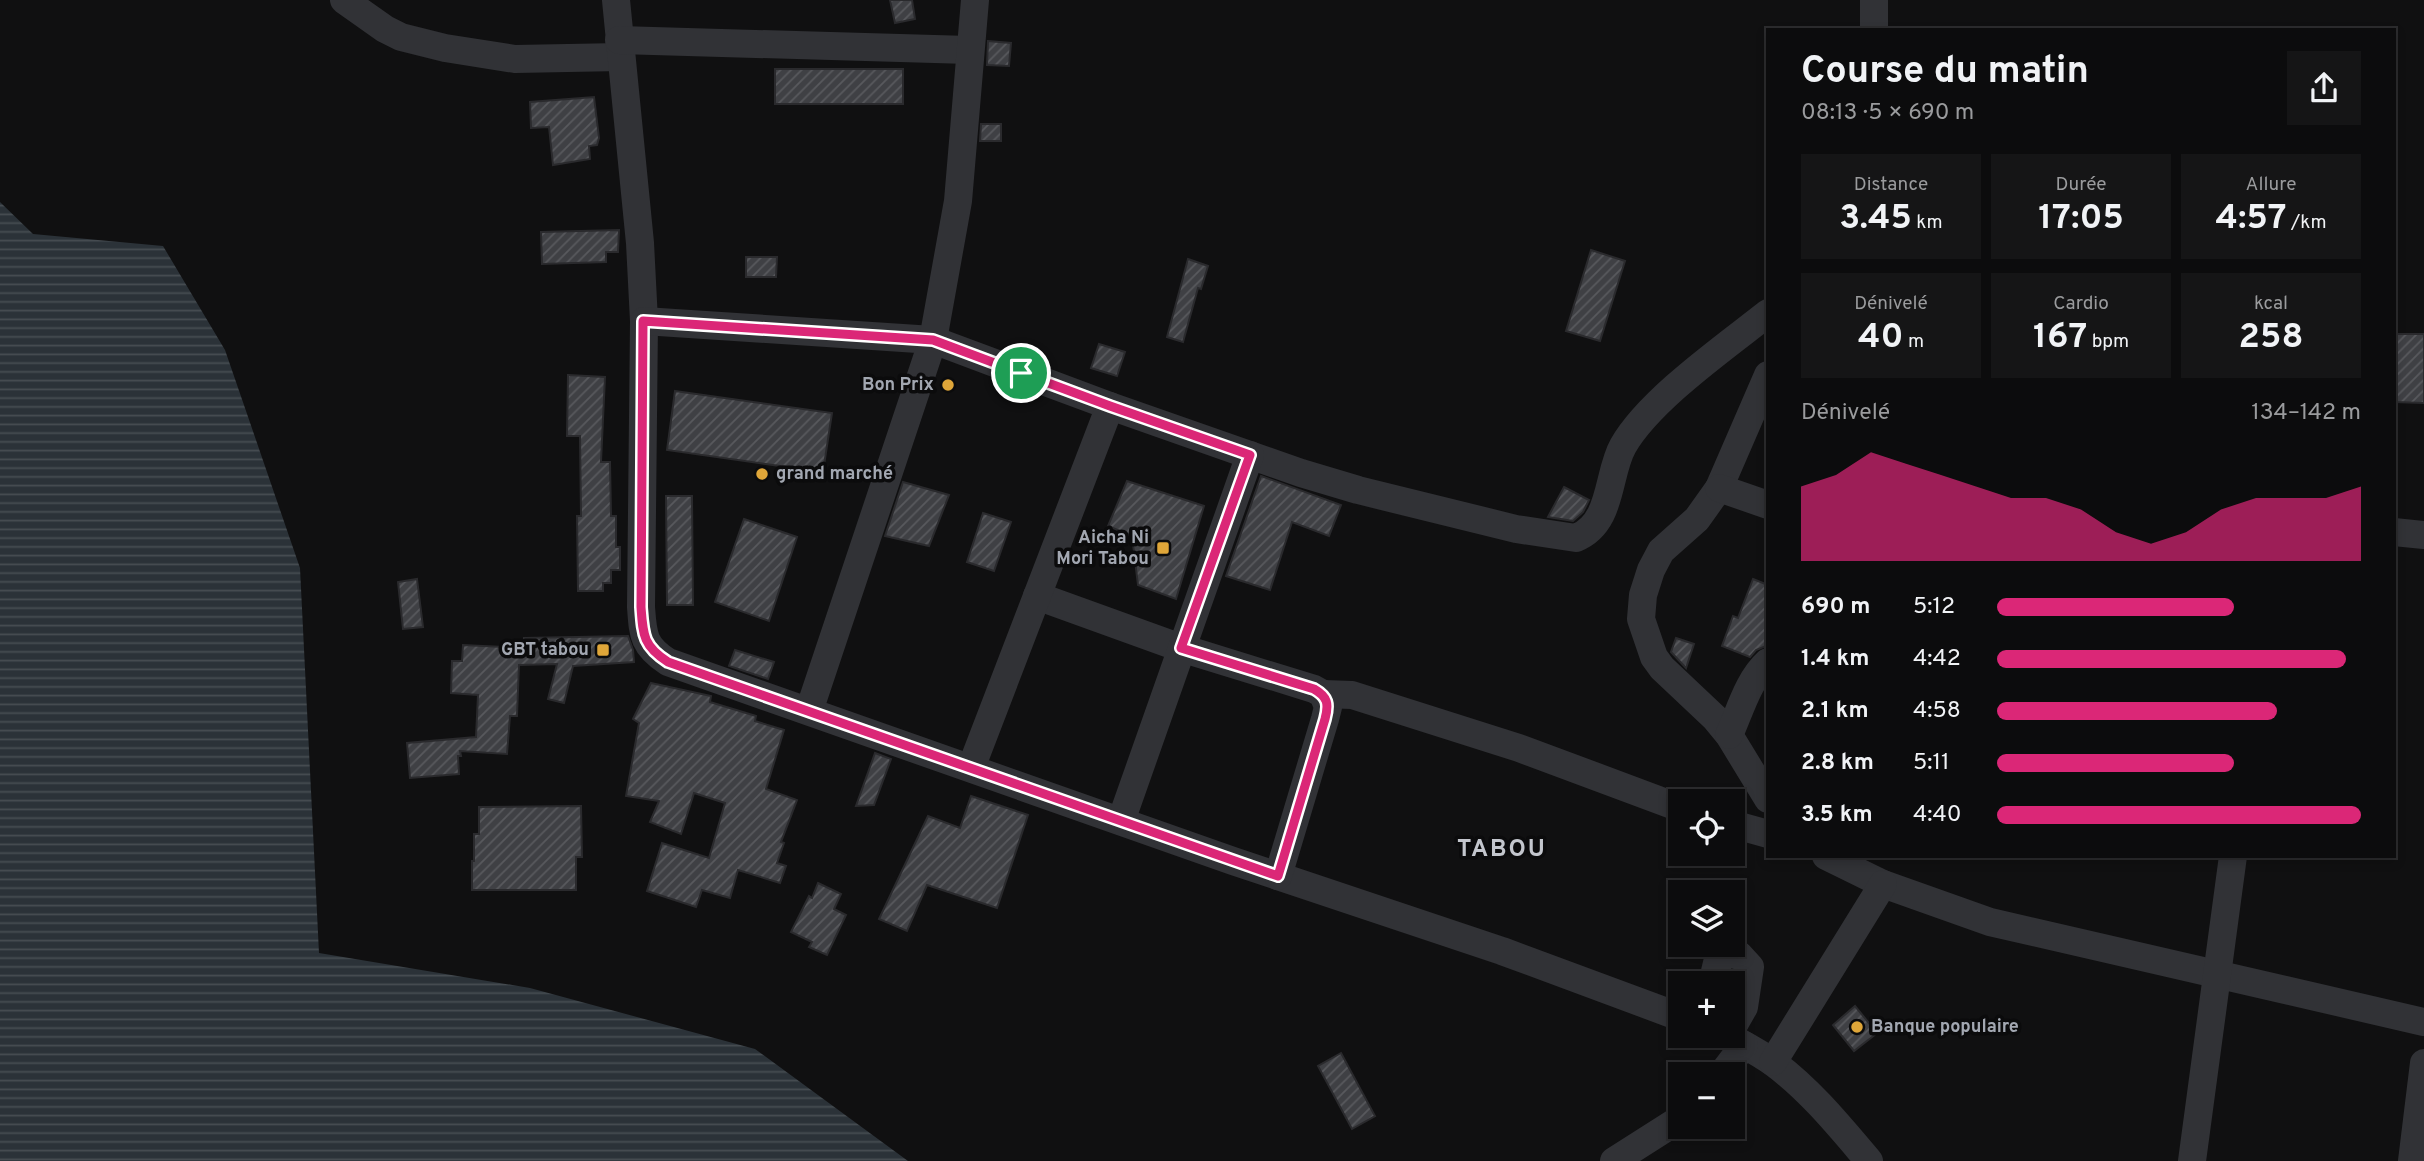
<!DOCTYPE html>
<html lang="fr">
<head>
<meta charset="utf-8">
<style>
  :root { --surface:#0c0c0d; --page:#151516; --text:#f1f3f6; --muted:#9a9b9d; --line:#2c2c2e; --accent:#db2777 }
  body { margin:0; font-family:Overpass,sans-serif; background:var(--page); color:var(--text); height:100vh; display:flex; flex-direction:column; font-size:26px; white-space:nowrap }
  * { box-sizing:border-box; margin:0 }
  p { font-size:23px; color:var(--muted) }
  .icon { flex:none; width:38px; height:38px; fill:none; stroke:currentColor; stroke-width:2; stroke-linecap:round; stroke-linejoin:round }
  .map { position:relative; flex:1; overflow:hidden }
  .sheet { position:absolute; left:1766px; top:28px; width:630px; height:830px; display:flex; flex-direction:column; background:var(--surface); border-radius:0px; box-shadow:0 4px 10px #0003,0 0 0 2px var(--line) }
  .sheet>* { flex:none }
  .fabs { position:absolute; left:1668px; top:789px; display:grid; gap:14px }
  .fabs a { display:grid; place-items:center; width:77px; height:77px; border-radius:0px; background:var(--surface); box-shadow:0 4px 10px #0003,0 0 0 2px var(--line); font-size:35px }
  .pin { position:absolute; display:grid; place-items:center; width:60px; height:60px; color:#fff; margin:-30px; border:4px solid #fff; border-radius:50%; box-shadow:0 2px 7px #0007 }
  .round { display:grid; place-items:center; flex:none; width:74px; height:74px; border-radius:0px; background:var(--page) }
  .headline { display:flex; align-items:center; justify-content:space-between; height:119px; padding:0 35px }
  h1 { font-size:38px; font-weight:700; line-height:52px }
  .metrics { display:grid; grid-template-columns:repeat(3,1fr); gap:10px; height:119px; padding:7px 35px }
  .metrics div { display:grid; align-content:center; border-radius:0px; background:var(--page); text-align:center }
  .metrics b { font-size:35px; font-weight:700 }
  .metrics small { font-size:19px; font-weight:400 }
  .metrics p { font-size:19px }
  .chart { height:196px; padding:14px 35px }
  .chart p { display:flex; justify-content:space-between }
  .chart svg { width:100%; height:126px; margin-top:7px; fill:var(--accent); opacity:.7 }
  ul { padding:0 35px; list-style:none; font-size:23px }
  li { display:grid; grid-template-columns:112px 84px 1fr; align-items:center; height:52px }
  li i { height:18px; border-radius:9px; background:var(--accent) }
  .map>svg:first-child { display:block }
  .water { fill:url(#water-rules) }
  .building { fill:url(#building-hatch); stroke:#2a2a2d; stroke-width:2 }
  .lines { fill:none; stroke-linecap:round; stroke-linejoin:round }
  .minor { stroke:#313236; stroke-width:28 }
  .route-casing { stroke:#fff; stroke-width:14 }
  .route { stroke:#db2777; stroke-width:9 }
  .poi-dot { fill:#dfa639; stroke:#0b0b0c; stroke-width:2.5 }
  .labels { text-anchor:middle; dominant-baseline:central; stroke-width:7; stroke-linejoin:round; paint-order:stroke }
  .poi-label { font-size:18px; font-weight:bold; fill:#a2a7b1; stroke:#0b0b0c; text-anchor:end }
  .district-label { font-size:24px; font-weight:bold; letter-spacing:2px; fill:#c3c6cd; stroke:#0b0b0c }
</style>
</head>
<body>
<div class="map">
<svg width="2424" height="1161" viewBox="0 0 2424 1161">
  <defs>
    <pattern id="water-rules" width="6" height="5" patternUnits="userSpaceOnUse" patternTransform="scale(1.75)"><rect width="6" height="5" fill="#2b3238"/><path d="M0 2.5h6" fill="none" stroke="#474d52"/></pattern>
    <pattern id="building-hatch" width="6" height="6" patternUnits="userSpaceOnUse" patternTransform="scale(1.75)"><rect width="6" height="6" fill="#3f4044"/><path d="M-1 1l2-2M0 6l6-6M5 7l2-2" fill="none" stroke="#58595d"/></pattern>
  </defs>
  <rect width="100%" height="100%" fill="#101011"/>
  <polygon class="water" points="0,202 33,234 163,246 225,350 300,568 319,953 530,988 755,1049 908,1161 0,1161"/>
  <g class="building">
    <polygon points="890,0 912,0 915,19 895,23"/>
    <polygon points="988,41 1011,43 1009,66 987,65"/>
    <rect x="775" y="69" width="128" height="35"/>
    <polygon points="594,97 599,138 597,145 589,146 590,159 553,165 549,127 531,128 530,102"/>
    <polygon points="981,124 1001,124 1001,141 980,141"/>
    <polygon points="619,230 618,252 606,252 606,262 542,264 541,232"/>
    <polygon points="1591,250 1625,261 1600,341 1566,331"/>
    <polygon points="746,257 777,257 776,277 746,277"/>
    <polygon points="1188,259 1208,266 1201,289 1198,288 1183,342 1167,337"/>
    <polygon points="2394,334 2424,334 2424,403 2394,402"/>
    <polygon points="1099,344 1125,352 1117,376 1091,368"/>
    <polygon points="568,375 605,377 601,462 610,462 611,516 616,516 616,547 620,547 620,570 611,570 611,583 603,583 603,591 578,591 577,516 581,516 580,436 567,436"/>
    <polygon points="675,391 832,413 823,472 667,450"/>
    <polygon points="1261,476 1341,505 1329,536 1292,522 1270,590 1226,576"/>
    <polygon points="1127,481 1204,506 1176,599 1138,585 1132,536 1108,526"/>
    <polygon points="903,482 949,495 929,546 885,536"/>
    <polygon points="1564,487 1589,500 1583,512 1573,521 1548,517"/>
    <polygon points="666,496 692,496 693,605 667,605"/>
    <polygon points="983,513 1011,522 994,571 967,562"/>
    <polygon points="744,519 797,537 769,621 715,602"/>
    <polygon points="417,579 423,627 403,629 398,582"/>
    <polygon points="1753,579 1768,585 1768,641 1766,646 1756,650 1750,657 1722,646 1733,616 1738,618"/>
    <polygon points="628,636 633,650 634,662 573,666 564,703 548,699 557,664 519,665 517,716 510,716 507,754 460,751 461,756 458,756 459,774 410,778 407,743 476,737 478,695 451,693 452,661 462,661 463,645 524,648 524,638"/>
    <polygon points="1676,638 1694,644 1686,668 1671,652"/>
    <polygon points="735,650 774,662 768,679 729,666"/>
    <polygon points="651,683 711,696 710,702 756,716 755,721 784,730 766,789 797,800 781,842 784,843 777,863 786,866 780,883 738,870 730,898 702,890 696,907 647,891 662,843 709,858 725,803 694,793 681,834 650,822 659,801 626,796 639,723 633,719"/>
    <polygon points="875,753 891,759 874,805 856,806"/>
    <polygon points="971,796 1028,815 997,908 927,885 907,931 879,919 928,816 960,828"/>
    <polygon points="581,806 582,857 576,857 576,890 472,890 472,861 474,861 474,834 479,834 479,807"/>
    <polygon points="818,883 841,894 834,909 846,915 827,955 809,947 812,942 791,932 809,896 812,898"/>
    <polygon points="1855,1006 1877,1033 1854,1051 1833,1025"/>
    <polygon points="1341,1053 1375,1116 1352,1129 1318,1066"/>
  </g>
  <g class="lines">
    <g class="minor">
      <polyline points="344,0 385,29 401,37 445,48 515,59 621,57"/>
      <path d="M 616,0 L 640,243 L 644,321 L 641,607 C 643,635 643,646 668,662 L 1233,861 L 1502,951 L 1680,1017"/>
      <polyline points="1874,0 1874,30"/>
      <polyline points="619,40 969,50"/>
      <path d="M 644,321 L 933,340 L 1110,406 L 1301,473 L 1358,490 L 1516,529 L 1576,538 C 1613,523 1607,474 1623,446 C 1649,400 1725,347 1768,313"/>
      <polyline points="1768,375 1719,488 1697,519 1661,551 1651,570 1643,595 1641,619 1654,657 1662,668 1715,718 1729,735 1768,799"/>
      <polyline points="1719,488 1768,505"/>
      <polyline points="2394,532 2424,535"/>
      <polyline points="1037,596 1181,648 1314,689 1323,694 1328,707 1325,719 1278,876"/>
      <polyline points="1323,694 1352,695 1519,748 1680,808"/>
      <polyline points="809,711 933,340 958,201 975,0"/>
      <path d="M 1729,735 C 1740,711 1748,680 1768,662"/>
      <polyline points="971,768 1110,406"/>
      <polyline points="1121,821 1250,455"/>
      <polyline points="1732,824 1768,834"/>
      <polyline points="1826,856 1883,884 1990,922 2424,1022"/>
      <polyline points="1712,984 1717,963 1726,954 1739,955 1750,967 1744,1007 1732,1028"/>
      <path d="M 1728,1036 C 1744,1045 1760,1053 1775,1064 C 1811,1091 1840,1127 1869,1161"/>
      <polyline points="1773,1062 1883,884"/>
      <polyline points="1722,1074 1744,1045"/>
      <polyline points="1614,1161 1680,1119"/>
      <polyline points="2192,1161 2233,856"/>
      <polyline points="2412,1161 2424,1063"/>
    </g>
  </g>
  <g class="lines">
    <g class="route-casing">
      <path id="route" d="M 643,321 L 933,340 L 1110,406 L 1250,455 L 1181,648 L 1314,689 C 1328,697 1329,704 1325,719 L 1278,876 L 668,662 C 643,646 643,635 641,607 Z"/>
    </g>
    <use href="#route" class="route"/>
  </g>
  <g class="poi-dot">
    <circle cx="948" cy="385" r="7"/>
    <circle cx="762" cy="474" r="7"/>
    <rect x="1156" y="541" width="14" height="14" rx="3.5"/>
    <rect x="596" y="643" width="14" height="14" rx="3.5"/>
    <circle cx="1857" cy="1027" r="7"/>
  </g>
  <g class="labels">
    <g class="poi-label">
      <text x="934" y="385">Bon Prix</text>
      <text x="776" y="474" text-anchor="start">grand marché</text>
      <text x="1149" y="538">Aicha Ni<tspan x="1149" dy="21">Mori Tabou</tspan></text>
      <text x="589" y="650">GBT tabou</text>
      <text x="1871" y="1027" text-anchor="start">Banque populaire</text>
    </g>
    <g class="district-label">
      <text x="1502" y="850">TABOU</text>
    </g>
  </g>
</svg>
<div class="fabs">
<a><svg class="icon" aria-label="locate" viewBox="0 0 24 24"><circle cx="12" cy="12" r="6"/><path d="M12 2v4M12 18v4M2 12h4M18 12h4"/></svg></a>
<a><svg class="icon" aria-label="layers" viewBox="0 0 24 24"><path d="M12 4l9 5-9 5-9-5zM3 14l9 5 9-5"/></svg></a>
<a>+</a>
<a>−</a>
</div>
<div class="pin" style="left:1021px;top:373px;background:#1e9e55"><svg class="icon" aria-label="arrive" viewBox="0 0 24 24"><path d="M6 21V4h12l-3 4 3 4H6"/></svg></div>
<section class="sheet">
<div class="headline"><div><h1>Course du matin</h1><p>08:13 · 5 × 690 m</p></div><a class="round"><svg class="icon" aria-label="share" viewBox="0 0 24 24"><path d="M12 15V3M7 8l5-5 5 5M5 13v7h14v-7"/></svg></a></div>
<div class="metrics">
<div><p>Distance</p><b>3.45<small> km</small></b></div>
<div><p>Durée</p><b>17:05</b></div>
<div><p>Allure</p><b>4:57<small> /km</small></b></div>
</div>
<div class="metrics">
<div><p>Dénivelé</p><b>40<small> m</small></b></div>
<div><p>Cardio</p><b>167<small> bpm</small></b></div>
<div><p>kcal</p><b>258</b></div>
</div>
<div class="chart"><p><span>Dénivelé</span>134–142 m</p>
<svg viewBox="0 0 160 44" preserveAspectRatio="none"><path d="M0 44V18L10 14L20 6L30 10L40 14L50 18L60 22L70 22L80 26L90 34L100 38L110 34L120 26L130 22L140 22L150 22L160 18V44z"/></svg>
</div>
<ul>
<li><b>690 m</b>5:12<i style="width:65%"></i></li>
<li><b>1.4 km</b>4:42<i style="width:96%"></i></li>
<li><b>2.1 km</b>4:58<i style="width:77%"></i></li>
<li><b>2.8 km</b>5:11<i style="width:65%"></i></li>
<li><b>3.5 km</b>4:40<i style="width:100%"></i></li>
</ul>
</section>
</div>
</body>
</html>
